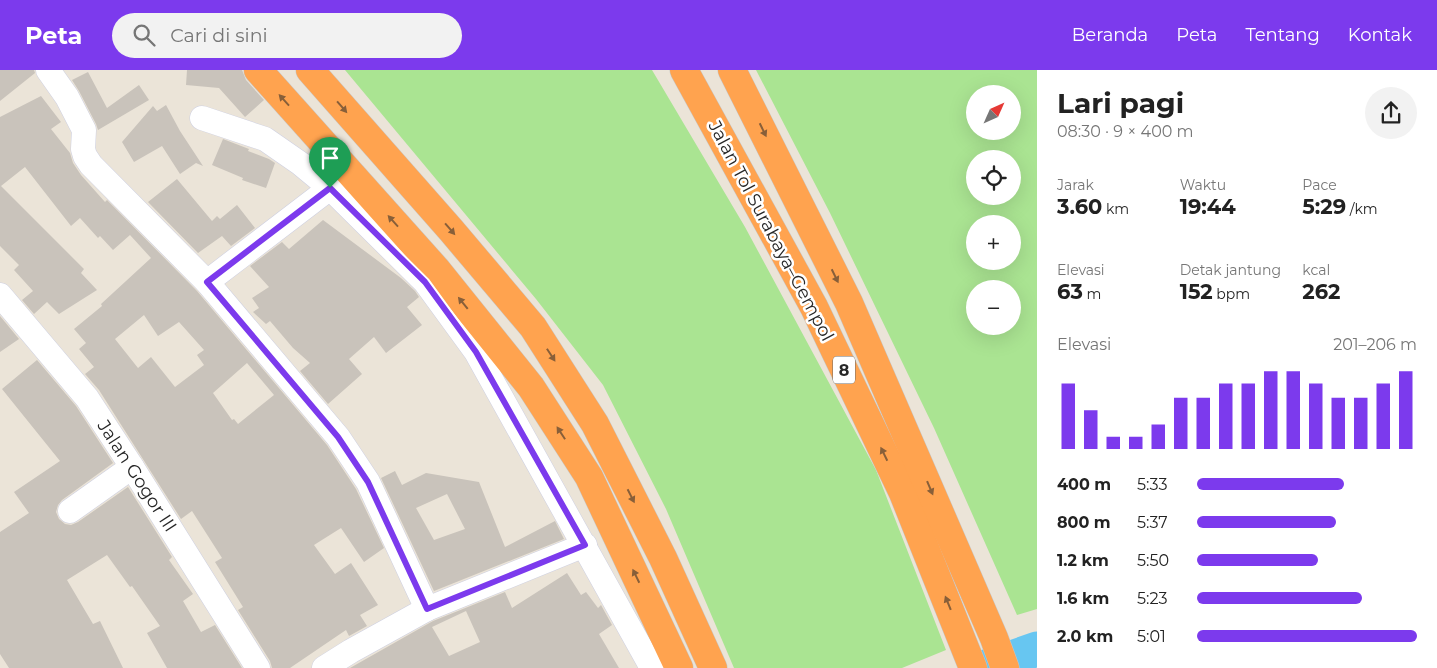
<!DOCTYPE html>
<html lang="id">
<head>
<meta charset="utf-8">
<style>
  :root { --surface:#fff; --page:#f2f2f2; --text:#222; --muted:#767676; --accent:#7c3aed }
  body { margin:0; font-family:Montserrat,sans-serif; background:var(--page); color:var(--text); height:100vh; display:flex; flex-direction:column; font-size:19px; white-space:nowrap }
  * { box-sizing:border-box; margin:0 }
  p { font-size:16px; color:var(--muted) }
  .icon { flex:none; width:28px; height:28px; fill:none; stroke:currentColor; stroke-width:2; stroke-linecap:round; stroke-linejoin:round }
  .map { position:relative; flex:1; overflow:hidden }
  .sheet { display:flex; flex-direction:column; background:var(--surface); width:400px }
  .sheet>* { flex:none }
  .needle { width:32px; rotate:45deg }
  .buttons { position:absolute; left:966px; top:15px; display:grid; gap:10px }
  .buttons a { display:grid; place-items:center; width:55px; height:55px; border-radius:50%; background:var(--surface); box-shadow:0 5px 20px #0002; font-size:25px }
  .pin { position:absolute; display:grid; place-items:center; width:42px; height:42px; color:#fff; margin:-51px -21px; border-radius:50% 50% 50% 0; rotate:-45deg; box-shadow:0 0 5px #0007 }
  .pin .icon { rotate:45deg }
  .round { display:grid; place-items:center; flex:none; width:52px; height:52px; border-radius:26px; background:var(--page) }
  .overview { display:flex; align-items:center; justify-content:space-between; height:85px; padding:0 20px }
  h1 { font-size:28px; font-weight:700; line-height:38px }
  .figures { display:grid; grid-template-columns:repeat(3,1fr); gap:8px; height:85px; padding:5px 20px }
  .figures div { display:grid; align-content:center }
  .figures b { font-size:21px; font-weight:700 }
  .figures small { font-size:14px; font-weight:400 }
  .figures p { font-size:14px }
  .chart { height:140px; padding:10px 20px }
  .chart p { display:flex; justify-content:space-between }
  .chart svg { width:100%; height:90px; margin-top:5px; stroke:var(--accent); stroke-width:6 }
  ul { padding:0 20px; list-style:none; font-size:16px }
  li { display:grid; grid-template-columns:80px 60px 1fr; align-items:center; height:38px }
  li i { height:12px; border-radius:6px; background:var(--accent) }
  header { display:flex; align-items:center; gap:30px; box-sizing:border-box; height:70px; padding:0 25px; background:var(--accent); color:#fff }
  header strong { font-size:24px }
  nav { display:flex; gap:28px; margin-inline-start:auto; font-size:18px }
  .search { width:350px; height:45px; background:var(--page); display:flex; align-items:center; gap:12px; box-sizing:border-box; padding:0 18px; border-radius:28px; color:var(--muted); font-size:19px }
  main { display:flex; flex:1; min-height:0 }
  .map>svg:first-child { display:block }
  .green { fill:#aae492; fill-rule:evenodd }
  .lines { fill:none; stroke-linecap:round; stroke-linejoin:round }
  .river { stroke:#67c6f1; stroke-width:35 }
  .building { fill:#c9c3bb; fill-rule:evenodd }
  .minor-casing { stroke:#ced0e1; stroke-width:25 }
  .highway-casing { stroke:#c7c7c7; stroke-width:29 }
  .minor { stroke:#fff; stroke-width:24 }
  .highway { stroke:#ffa34f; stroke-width:28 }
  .oneway { fill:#885f39 }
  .route-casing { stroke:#fff; stroke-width:10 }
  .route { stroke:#7c3aed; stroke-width:6 }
  .labels { text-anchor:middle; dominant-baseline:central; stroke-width:5; stroke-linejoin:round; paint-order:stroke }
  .shield { fill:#fff; stroke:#686868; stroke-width:1 }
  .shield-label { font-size:16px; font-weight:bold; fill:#272727 }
  .street-label { font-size:18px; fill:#272727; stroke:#fff }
</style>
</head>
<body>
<header>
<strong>Peta</strong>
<div class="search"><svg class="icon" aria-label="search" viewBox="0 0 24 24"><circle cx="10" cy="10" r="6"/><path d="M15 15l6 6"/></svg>Cari di sini</div>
<nav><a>Beranda</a><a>Peta</a><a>Tentang</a><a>Kontak</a></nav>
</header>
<main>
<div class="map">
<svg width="1037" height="598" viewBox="0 0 1037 598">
  <rect width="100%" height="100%" fill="#ebe4d8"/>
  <g class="green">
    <polygon points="345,0 652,0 745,157 876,400 946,580 902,598 734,598 666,439 603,315 536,229"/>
    <path d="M 756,0 L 1037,0 L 1037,539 L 1017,545 L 934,358 L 830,143 ZM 975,24 L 1012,24 L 1012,61 L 975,61 ZM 975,89 L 1012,89 L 1012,126 L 975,126 ZM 975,154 L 1012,154 L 1012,191 L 975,191 ZM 975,219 L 1012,219 L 1012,256 L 975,256 Z"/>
  </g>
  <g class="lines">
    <polyline class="river" points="983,598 1037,579"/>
  </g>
  <g class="building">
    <polygon points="0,0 34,0 35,3 0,31"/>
    <polygon points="187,0 242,0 246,10 264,30 245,47 219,18 186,15"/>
    <polygon points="88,2 107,38 139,15 149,30 98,60 96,54 79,21 72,10"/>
    <path d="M 41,26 L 61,52 L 51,59 L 70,83 L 73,93 L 81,105 L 105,132 L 107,130 L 197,221 L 327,375 L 356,419 L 384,478 L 364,492 L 341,458 L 314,475 L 335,504 L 351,493 L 378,535 L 360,545 L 367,556 L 349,566 L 346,560 L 290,598 L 272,598 L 270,591 L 238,540 L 243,537 L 215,492 L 222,488 L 192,441 L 181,449 L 99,320 L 85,304 L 94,297 L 79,279 L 86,273 L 74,259 L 102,236 L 101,234 L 151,188 L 130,165 L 113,180 L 100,166 L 98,168 L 80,148 L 71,156 L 25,97 L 1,116 L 84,199 L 81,203 L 97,220 L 59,244 L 47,232 L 34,244 L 22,230 L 33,221 L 14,200 L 19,195 L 0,176 L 0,47 ZM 144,245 L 158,266 L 179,252 L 204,280 L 197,285 L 204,295 L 175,317 L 151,287 L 138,298 L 115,269 ZM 247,293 L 274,325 L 238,354 L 234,349 L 232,350 L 213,323 Z"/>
    <polygon points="166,35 180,61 203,96 196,93 180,104 162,76 134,92 122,72 153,36 157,41"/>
    <polygon points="223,69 249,79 248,81 269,89 275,93 266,118 242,110 243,108 212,95"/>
    <polygon points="177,109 212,151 217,146 220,149 237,135 255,158 231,176 222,166 198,183 148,132"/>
    <polygon points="323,150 401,208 415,221 419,227 407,237 422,255 386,283 374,267 349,289 362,304 328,334 300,301 310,293 293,278 270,251 266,254 253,242 259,238 252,228 269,217 250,196 282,172 289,179"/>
    <polygon points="0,246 19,269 0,282"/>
    <polygon points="37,290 76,336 113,393 62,430 58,435 56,442 59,449 65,454 71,455 78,452 128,417 172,487 169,490 193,524 183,531 201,562 215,555 242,598 167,598 147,563 160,556 132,516 130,517 107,485 67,510 93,554 100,551 123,598 9,598 0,584 0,462 29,443 14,422 60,391 2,319"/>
    <path d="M 395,401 L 402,415 L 426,403 L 479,412 L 505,477 L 555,451 L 564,469 L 434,521 L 381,408 ZM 447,424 L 465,459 L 434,470 L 416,438 Z"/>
    <path d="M 567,503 L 581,525 L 586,522 L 598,538 L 601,535 L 612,555 L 599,564 L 619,598 L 350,598 L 433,551 L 505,522 L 512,538 ZM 466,541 L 480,572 L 449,586 L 432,557 Z"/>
  </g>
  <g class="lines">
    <g class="minor-casing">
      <g id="minor">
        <polyline points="48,0 67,27 84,60 83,79 85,86 91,95 207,212 338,367 368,412 427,539"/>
        <polyline points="202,48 265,69 301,94 330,118 425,212 476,282 652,598"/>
        <polyline points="207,212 330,118"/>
        <polyline points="0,225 87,328 132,397 258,598"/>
        <polyline points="70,441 132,397"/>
        <polyline points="324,598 351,581 427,539 585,475"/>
      </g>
    </g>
    <g class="highway-casing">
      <g id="highway">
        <polyline points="258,0 437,200 531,317 589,407 679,598"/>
        <polyline points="310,0 451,160 533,257 595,354 663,488 713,598"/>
        <polyline points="684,0 814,237 903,423 973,598"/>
        <polyline points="732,0 849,233 927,413 994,568 1005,598"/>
      </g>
    </g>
    <use href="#minor" class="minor"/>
    <use href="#highway" class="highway"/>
  </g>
  <defs><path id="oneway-solid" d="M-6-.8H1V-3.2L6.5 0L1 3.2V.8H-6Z" transform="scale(1.25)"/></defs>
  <g class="oneway">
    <use href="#oneway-solid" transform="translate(284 30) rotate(-132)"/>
    <use href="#oneway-solid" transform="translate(342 37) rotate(49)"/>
    <use href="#oneway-solid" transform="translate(763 60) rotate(64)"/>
    <use href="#oneway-solid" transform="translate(393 151) rotate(-132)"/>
    <use href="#oneway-solid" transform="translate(450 159) rotate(49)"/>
    <use href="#oneway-solid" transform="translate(835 206) rotate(64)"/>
    <use href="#oneway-solid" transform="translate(463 233) rotate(-129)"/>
    <use href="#oneway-solid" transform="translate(551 285) rotate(57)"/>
    <use href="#oneway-solid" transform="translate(561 363) rotate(-123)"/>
    <use href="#oneway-solid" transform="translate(884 384) rotate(-116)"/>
    <use href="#oneway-solid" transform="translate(930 418) rotate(67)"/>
    <use href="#oneway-solid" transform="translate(631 426) rotate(63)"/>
    <use href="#oneway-solid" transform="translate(636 506) rotate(-116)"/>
    <use href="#oneway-solid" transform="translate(948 533) rotate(-112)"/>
  </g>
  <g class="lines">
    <g class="route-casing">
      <polygon id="route" points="330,118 425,212 476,282 585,475 427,539 368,412 338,367 207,212"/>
    </g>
    <use href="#route" class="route"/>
  </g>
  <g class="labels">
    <rect class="shield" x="833" y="286.5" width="22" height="27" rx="4"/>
    <g class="shield-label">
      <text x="844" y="300">8</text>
    </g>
    <g class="street-label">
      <text transform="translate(771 161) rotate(62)">Jalan Tol Surabaya–Gempol</text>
      <text transform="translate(137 406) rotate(57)">Jalan Gogor III</text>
    </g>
  </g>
</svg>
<div class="buttons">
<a><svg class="needle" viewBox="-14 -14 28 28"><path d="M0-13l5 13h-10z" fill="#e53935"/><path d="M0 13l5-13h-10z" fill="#767676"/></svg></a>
<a><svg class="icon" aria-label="locate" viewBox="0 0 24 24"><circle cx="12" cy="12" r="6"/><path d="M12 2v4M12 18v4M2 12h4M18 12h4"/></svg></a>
<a>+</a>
<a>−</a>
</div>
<div class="pin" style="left:330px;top:118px;background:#1e9e55"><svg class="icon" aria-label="arrive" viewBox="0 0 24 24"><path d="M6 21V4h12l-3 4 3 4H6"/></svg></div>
</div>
<section class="sheet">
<div class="overview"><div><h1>Lari pagi</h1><p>08:30 · 9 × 400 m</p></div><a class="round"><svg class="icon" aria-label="share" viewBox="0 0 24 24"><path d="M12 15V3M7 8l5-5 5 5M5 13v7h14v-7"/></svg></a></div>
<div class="figures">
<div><p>Jarak</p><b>3.60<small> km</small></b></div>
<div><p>Waktu</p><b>19:44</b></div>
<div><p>Pace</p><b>5:29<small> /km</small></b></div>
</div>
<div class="figures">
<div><p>Elevasi</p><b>63<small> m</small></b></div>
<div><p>Detak jantung</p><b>152<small> bpm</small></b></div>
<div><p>kcal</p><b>262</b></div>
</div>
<div class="chart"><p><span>Elevasi</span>201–206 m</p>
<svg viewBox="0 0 160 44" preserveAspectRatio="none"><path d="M5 44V12M15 44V25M25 44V38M35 44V38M45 44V32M55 44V19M65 44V19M75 44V12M85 44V12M95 44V6M105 44V6M115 44V12M125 44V19M135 44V19M145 44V12M155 44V6"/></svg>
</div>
<ul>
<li><b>400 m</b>5:33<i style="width:67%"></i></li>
<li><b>800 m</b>5:37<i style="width:63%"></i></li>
<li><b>1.2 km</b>5:50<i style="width:55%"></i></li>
<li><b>1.6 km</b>5:23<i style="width:75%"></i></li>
<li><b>2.0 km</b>5:01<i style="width:100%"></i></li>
</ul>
</section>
</main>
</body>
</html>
